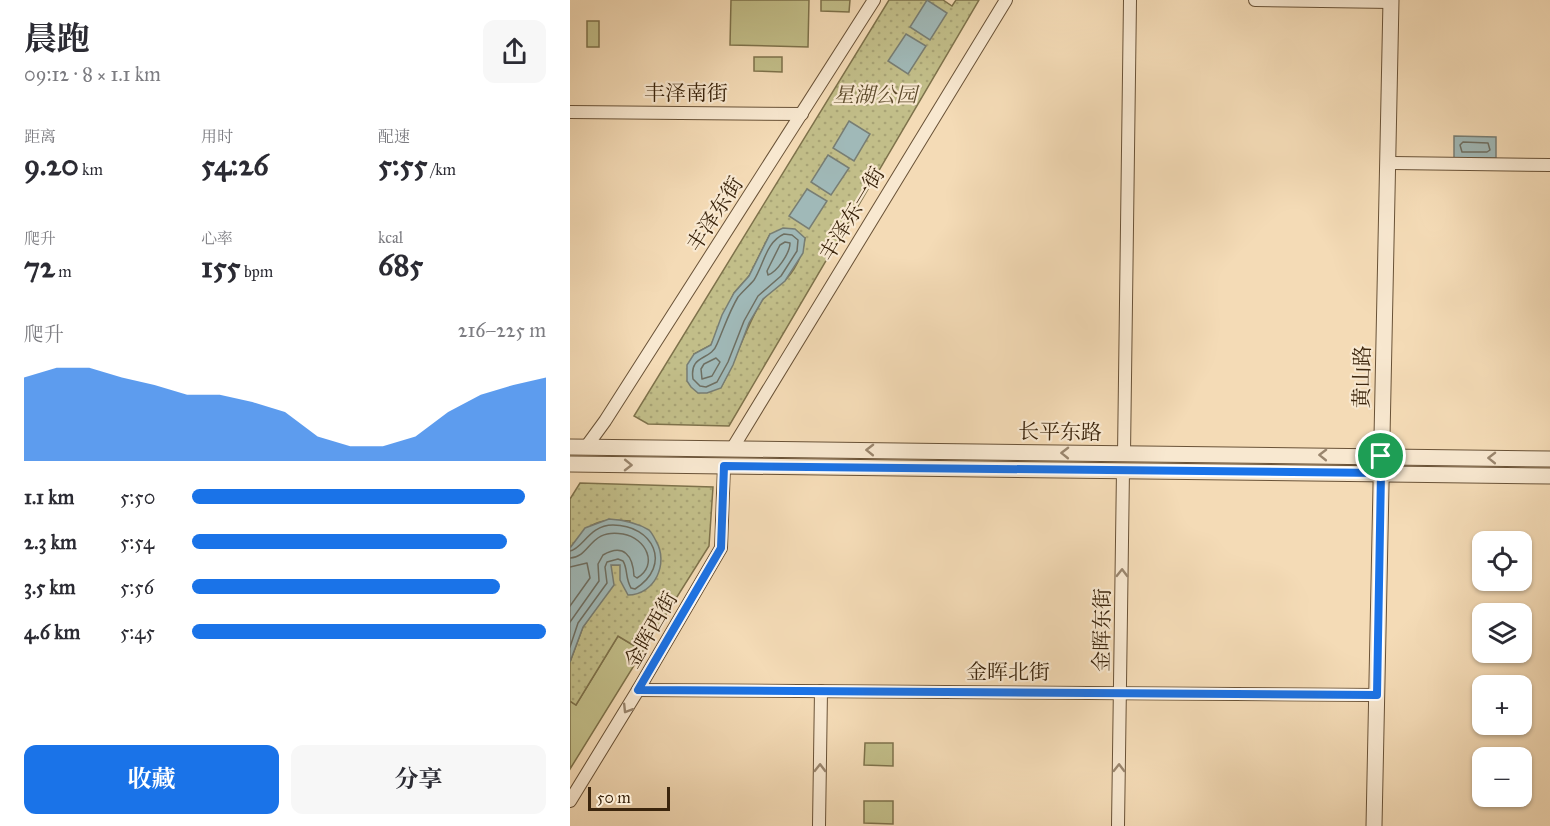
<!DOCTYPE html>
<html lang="zh">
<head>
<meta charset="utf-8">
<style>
  :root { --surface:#fff; --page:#f7f7f7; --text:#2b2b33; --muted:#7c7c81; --accent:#1a73e8 }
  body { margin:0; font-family:"IM FELL Great Primer","Noto Serif SC",serif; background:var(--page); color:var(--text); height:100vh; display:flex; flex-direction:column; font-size:22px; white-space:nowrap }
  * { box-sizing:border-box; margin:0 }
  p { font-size:20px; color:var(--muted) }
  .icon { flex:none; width:33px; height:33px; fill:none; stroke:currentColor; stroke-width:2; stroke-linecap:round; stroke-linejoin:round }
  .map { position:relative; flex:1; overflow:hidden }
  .details { display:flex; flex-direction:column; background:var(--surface); width:570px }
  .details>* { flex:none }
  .controls { position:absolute; left:902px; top:531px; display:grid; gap:12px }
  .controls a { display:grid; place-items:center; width:60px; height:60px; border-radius:12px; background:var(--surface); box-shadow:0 2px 4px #0004; font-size:30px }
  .scale { position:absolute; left:18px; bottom:15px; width:82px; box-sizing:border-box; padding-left:6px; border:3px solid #3b250d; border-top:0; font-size:16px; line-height:21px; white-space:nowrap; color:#3b250d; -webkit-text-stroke:4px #f8e8d0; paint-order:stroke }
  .pin { position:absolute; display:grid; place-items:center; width:51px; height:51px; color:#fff; margin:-26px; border:3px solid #fff; border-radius:50%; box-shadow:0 2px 6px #0007 }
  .round { display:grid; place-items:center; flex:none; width:63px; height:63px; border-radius:12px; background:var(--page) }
  .summary { display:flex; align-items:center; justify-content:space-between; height:102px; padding:0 24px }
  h1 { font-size:33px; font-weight:700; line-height:45px }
  .metrics { display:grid; grid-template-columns:repeat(3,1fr); gap:9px; height:102px; padding:6px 24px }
  .metrics div { display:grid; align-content:center }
  .metrics b { font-size:30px; font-weight:700 }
  .metrics small { font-size:16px; font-weight:400 }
  .metrics p { font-size:16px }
  .chart { height:168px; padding:12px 24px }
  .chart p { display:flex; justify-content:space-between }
  .chart svg { width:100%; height:108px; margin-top:6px; fill:var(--accent); opacity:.7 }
  .button { display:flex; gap:12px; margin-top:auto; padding:12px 24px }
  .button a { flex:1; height:69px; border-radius:12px; background:var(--accent); color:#fff; font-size:24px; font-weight:700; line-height:69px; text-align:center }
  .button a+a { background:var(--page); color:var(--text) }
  ul { padding:0 24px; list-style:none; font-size:20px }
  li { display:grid; grid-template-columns:96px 72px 1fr; align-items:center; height:45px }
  li i { height:15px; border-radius:8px; background:var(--accent) }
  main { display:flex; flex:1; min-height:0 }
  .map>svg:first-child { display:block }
  .grass { fill:#c2be89; stroke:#7e724b; stroke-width:1.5 }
  .park { fill:url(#park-dots); stroke:#7e724b; stroke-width:1.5; fill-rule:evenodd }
  .water { fill:#a0b9b8; stroke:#787e74; stroke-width:1.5 }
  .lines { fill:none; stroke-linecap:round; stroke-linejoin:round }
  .shore { stroke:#6e6f62; stroke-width:1.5 }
  .minor-casing { stroke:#695237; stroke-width:14 }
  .tertiary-casing { stroke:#695237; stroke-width:17 }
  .minor { stroke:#f8e8d0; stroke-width:12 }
  .tertiary { stroke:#f8e8d0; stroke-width:15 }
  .oneway { stroke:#9a866e }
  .route-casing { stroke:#fff; stroke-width:12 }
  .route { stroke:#1a73e8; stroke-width:8 }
  .labels { text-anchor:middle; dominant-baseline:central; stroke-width:4.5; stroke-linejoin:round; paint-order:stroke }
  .street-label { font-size:21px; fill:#3b250d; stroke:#f8e8d0 }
  .park-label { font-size:21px; font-style:italic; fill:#5d4b2c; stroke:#f8e8d0 }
</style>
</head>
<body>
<main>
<section class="details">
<div class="summary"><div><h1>晨跑</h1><p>09:12 · 8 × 1.1 km</p></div><a class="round"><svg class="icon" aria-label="share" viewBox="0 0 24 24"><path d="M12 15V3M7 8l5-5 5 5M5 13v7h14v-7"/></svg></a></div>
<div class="metrics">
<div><p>距离</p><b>9.20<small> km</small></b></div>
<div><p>用时</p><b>54:26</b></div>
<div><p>配速</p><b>5:55<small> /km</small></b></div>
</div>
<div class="metrics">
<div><p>爬升</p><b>72<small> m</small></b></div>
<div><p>心率</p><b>155<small> bpm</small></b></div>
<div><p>kcal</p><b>685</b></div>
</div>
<div class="chart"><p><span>爬升</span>216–225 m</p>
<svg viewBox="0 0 160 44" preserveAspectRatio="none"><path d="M0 44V10L10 6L20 6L30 10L40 13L50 17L60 17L70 20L80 24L90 34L100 38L110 38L120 34L130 24L140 17L150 13L160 10V44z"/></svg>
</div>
<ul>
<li><b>1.1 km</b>5:50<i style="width:94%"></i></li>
<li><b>2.3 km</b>5:54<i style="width:89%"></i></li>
<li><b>3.5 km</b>5:56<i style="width:87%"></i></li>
<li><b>4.6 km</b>5:45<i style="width:100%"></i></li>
</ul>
<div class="button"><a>收藏</a><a>分享</a></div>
</section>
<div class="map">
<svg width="980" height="826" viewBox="0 0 980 826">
  <defs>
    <pattern id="park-dots" width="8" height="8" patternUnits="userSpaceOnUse" patternTransform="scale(1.5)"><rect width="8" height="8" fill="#c2be89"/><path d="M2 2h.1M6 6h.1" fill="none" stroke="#a8a375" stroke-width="1.8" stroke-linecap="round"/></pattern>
  </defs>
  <rect width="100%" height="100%" fill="#f4dbb6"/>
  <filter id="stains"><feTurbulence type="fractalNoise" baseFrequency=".00333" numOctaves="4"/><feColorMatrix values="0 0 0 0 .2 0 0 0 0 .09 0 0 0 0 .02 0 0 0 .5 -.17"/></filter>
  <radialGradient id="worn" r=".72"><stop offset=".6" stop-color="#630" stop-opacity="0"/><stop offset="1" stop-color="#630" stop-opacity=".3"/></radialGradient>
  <g class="grass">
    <polygon points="161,0 239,0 238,47 160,45"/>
    <polygon points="251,0 280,0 279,12 251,11"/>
    <rect x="17" y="21" width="12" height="26"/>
    <polygon points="184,57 212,57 212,72 184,71"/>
    <polygon points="48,636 73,651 0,769 0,701 6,705"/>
    <polygon points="295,743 323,743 323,766 294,765"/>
    <polygon points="294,801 323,801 323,824 294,823"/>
  </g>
  <g class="park">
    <path d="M 319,0 L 373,0 L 382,6 L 386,0 L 409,0 L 159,426 L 78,424 L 64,416 ZM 200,234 L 235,238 C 233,254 225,272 212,283 C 205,289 196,294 191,302 C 175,329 166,360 151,387 L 124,354 L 141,345 L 164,293 L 179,276 Z"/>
    <path d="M 10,483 L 143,487 L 139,546 L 73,651 L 48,636 L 6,705 L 0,701 L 0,662 L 13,627 L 27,607 L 41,565 L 50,565 L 60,521 C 27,518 20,522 0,548 L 0,499 Z"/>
  </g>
  <g class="water">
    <polygon points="357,0 377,13 360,40 340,27"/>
    <polygon points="336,34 356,46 338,74 318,61"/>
    <polygon points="279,121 300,134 284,161 263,148"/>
    <polygon points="884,136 926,137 926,158 884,158"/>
    <polygon points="258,155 279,168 261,195 241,182"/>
    <polygon points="237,189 257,201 239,229 219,216"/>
    <polygon points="213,228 225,229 235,238 233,253 215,281 193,299 179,323 163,365 151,388 137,393 128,393 121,387 117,381 117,365 124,354 141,345 152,315 164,293 179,276 200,234"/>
    <path d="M 39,519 C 53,520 66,522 79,530 C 82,533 84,537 86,541 C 99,563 85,595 58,595 L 50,580 L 50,565 L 41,565 L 44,585 L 13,627 L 0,662 L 0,548 L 15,528 Z"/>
  </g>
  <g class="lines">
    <g class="shore">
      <polygon points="893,142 918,143 920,150 917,152 892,152 890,145"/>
      <path d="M 214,234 L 222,235 L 228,240 L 227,251 L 211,276 L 188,296 L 174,321 L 158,362 L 147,382 L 136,387 L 130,386 L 123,379 C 119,354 141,361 147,344 C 154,328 159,312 168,297 C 173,291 179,286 184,280 C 194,264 196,242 214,234 Z"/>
      <path d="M 215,242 L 220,243 C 220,253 207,272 198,275 L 197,271 L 210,245 Z"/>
      <polygon points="146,358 150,362 142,376 132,379 131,369 134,364"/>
      <path d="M 0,551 C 13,549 19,525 43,525 C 83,525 103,565 65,589 L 61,588 C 55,578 58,569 53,561 L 48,559 L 37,562 L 35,567 L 37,583 L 8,623 L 0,647"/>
      <path d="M 0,558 C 21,557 19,528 53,534 C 76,538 89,565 67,578 L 64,576 C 63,556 54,543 33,555 L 28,564 L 29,581 L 0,622"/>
      <polyline points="0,567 17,563 20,578 0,606"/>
    </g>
    <g class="minor-casing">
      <g id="minor">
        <polyline points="685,0 821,2"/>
        <polyline points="0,112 232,114"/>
        <polyline points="823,163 980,165"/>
        <polyline points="16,447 35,421 304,0"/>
        <polyline points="162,449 436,0"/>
        <polyline points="554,454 560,0"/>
        <polyline points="68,690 807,695"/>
        <polyline points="0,801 68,690 151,548 154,466"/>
        <polyline points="249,826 251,691"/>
        <polyline points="548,826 553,470"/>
      </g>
    </g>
    <g class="tertiary-casing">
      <g id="tertiary">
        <polyline points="0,447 980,459"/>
        <polyline points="0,464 980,476"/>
        <polyline points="804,826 821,0"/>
      </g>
    </g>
    <use href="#minor" class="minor"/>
    <use href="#tertiary" class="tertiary"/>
  </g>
  <defs><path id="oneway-chevron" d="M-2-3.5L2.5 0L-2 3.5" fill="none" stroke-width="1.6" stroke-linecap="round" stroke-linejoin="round" transform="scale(1.5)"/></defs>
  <g class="oneway">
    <use href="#oneway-chevron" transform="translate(300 450) rotate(-179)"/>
    <use href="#oneway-chevron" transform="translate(495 453) rotate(-179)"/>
    <use href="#oneway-chevron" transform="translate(753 455) rotate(-179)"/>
    <use href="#oneway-chevron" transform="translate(922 458) rotate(-179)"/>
    <use href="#oneway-chevron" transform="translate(58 465) rotate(1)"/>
    <use href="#oneway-chevron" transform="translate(552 573) rotate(-89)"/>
    <use href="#oneway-chevron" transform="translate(57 709) rotate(122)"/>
    <use href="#oneway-chevron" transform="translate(250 768) rotate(-89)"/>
    <use href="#oneway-chevron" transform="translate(549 768) rotate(-89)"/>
  </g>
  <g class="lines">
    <g class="route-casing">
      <polyline id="route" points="811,456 811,473 154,466 151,548 68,690 807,695 811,473 821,473 821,456 811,456"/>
    </g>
    <use href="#route" class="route"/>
  </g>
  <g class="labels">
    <g class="street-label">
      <text x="116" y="93">丰泽南街</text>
      <text transform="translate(145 214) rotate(-57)">丰泽东街</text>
      <text transform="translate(282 214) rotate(-59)">丰泽东一街</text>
      <text transform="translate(792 377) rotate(-89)">黄山路</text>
      <text transform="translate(490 432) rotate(1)">长平东路</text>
      <text transform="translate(81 630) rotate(-60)">金晖西街</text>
      <text transform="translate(532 630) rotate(-89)">金晖东街</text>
      <text x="438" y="672">金晖北街</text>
    </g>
    <g class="park-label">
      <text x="305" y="95">星湖公园</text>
    </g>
  </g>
  <rect width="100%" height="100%" filter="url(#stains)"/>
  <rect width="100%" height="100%" fill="url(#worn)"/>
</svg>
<div class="controls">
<a><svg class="icon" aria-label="locate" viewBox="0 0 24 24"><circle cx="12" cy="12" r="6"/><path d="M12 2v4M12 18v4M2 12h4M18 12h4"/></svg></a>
<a><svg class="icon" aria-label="layers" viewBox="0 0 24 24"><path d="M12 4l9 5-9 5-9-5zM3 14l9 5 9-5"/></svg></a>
<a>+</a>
<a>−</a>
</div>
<div class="scale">50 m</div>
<div class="pin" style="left:811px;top:456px;background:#1e9e55"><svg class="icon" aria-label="arrive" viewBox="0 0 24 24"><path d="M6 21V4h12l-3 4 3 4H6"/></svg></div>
</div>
</main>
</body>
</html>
